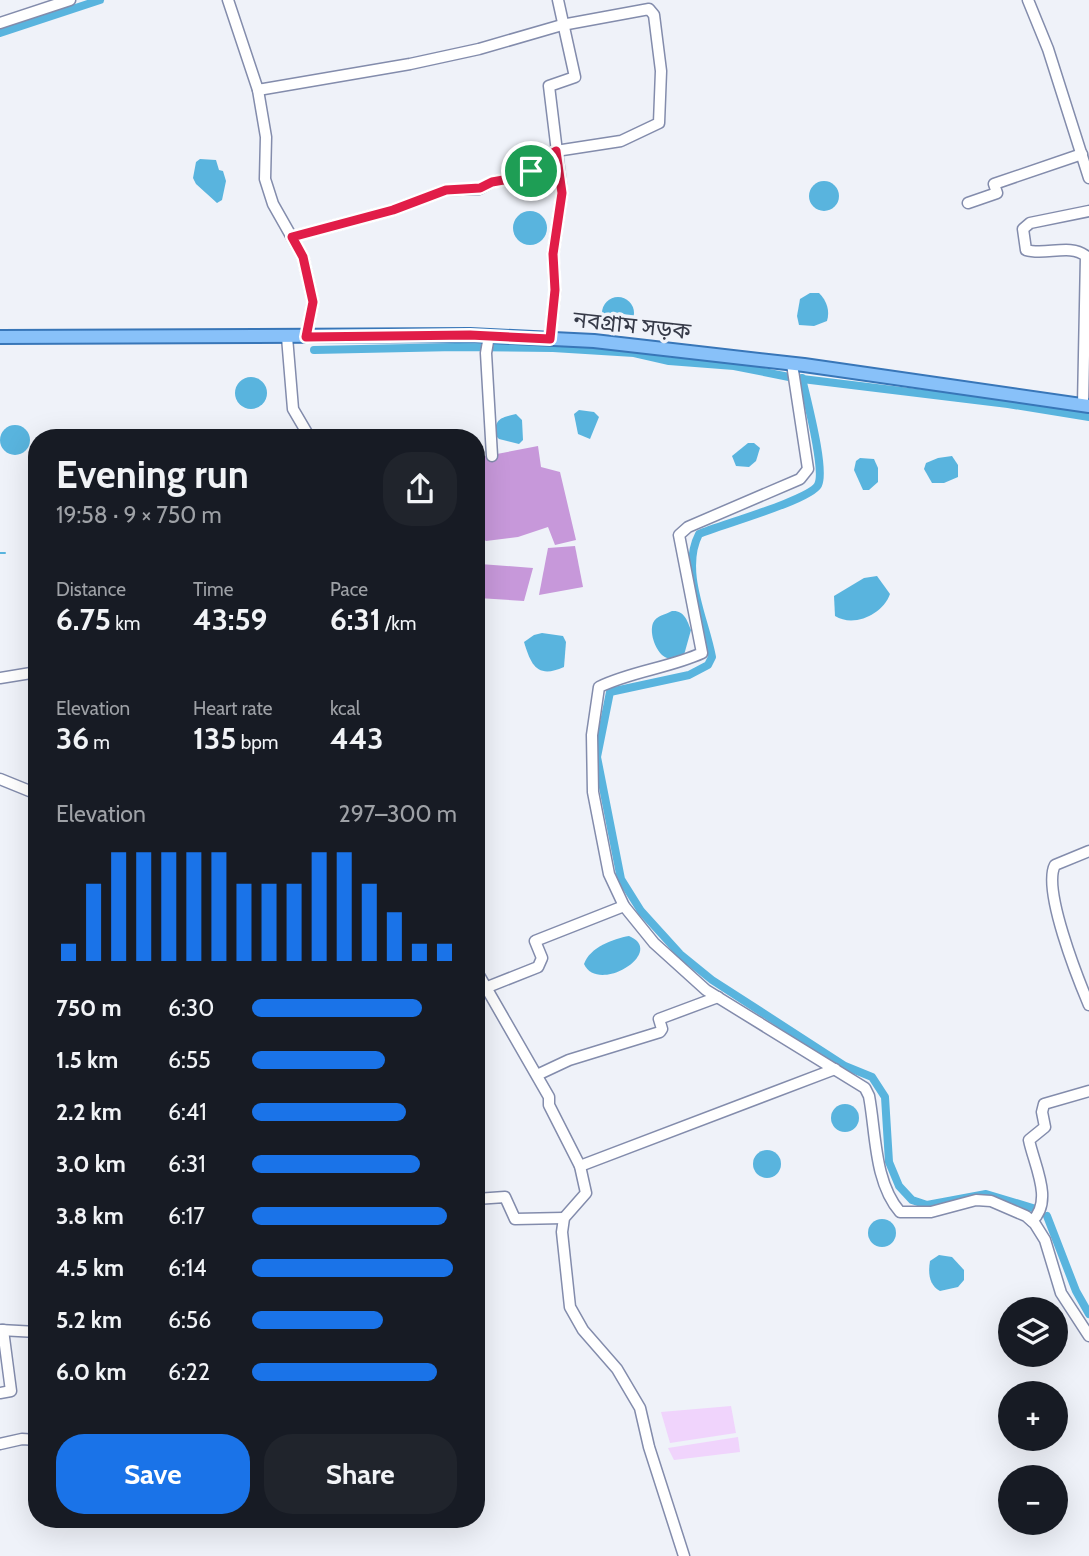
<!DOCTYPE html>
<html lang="en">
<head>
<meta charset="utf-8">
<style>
  :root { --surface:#171b24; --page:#20242c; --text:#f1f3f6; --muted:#9ea1a6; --accent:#1a73e8 }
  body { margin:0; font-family:Cabin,"Noto Sans Bengali",sans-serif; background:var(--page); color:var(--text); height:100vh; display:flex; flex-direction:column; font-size:26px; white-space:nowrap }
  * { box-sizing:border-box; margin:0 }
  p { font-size:23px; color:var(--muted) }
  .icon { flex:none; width:38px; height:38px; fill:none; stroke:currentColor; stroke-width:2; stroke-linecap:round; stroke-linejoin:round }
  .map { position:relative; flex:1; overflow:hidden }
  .drawer { position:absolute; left:28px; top:429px; width:457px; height:1099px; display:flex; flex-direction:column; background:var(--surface); border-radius:28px; box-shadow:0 7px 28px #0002 }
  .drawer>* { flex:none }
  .tools { position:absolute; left:998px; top:1297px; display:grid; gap:14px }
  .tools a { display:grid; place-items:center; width:70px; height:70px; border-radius:50%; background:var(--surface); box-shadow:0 7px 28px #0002; font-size:35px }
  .pin { position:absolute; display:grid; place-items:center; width:60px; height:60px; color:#fff; margin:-30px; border:4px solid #fff; border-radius:50%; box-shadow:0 2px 7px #0007 }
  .round { display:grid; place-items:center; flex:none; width:74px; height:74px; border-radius:28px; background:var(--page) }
  .summary { display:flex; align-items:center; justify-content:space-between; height:119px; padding:0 28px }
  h1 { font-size:38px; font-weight:800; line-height:52px }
  .metrics { display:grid; grid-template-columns:repeat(3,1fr); gap:10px; height:119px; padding:7px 28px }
  .metrics div { display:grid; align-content:center }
  .metrics b { font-size:30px; font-weight:800 }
  .metrics small { font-size:19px; font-weight:400 }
  .metrics p { font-size:19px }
  .chart { height:196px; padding:14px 28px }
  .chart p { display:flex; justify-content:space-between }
  .chart svg { width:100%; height:126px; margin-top:7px; stroke:var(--accent); stroke-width:6 }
  .primary-button { display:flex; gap:14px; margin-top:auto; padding:14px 28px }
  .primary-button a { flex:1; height:80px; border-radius:28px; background:var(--accent); color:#fff; font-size:28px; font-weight:800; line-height:80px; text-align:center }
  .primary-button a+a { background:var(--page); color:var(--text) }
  ul { padding:0 28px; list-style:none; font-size:23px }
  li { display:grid; grid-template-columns:112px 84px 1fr; align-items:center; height:52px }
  li i { height:18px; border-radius:9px; background:var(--accent) }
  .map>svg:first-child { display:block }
  .green { fill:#f0d4fc }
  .forest { fill:#c798da }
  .water { fill:#59b4de }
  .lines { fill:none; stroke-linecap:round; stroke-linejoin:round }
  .stream { stroke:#59b4de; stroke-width:2 }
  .canal { stroke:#59b4de; stroke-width:8 }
  .minor-casing { stroke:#838cac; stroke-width:13 }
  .major-casing { stroke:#3876b8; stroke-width:16 }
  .minor { stroke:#fff; stroke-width:10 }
  .major { stroke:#88c1f9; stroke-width:12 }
  .route-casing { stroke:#fff; stroke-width:14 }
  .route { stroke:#e11d48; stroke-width:9 }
  .labels { text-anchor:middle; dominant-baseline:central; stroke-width:7; stroke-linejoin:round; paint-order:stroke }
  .street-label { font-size:23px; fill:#363a48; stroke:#eff2f9 }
</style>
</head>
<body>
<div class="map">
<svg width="1089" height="1556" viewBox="0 0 1089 1556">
  <rect width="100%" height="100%" fill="#eff2f9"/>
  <g class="green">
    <polygon points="731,1406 736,1433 670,1443 661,1412"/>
    <polygon points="738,1437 740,1452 674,1460 668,1448"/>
  </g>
  <g class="forest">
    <polygon points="538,446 541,467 560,472 576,540 555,545 548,527 518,537 486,541 476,533 476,458"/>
    <polygon points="575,546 583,587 539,595 548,548"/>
    <polygon points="480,564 533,568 524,601 478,598"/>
  </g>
  <g class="water">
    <polygon points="200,159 216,160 219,170 223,171 226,181 222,200 217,203 196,184 193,178 196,162"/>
    <circle cx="824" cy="196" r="15"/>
    <circle cx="530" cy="228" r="17"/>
    <path d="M 810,293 L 819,293 C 827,301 830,311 827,321 L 814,326 L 799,325 L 797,316 L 800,299 Z"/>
    <circle cx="618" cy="313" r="16"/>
    <circle cx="251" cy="393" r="16"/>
    <polygon points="579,410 594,412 599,417 590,439 578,434 574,414"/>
    <path d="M 516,414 L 522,420 L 523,440 L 519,444 L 499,439 L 495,435 C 495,418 501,418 516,414 Z"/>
    <circle cx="15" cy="440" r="15"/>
    <polygon points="748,443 754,443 760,448 756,461 749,467 736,466 732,456"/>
    <polygon points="952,456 958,465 958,477 944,483 932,483 924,469 926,463 938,458"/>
    <polygon points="860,458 874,459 878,468 878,482 869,490 863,490 854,470 856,461"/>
    <path d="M 877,576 L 890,594 C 883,614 854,628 835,616 L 834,596 L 864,578 Z"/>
    <path d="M 672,611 C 684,610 687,620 691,630 L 684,655 C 678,656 673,660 667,658 C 656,654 649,633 653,623 C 657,615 665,615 672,611 Z"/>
    <path d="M 542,633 L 563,636 L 566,642 L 564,667 C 537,679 531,665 524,642 L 534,635 Z"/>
    <path d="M 629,936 C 667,952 598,995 584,964 C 590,947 613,939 629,936 Z"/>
    <circle cx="845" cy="1118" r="14"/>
    <circle cx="767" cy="1164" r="14"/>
    <circle cx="882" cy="1233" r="14"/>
    <path d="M 939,1255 L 952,1257 L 964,1270 L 964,1280 L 958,1287 L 940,1291 C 929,1285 928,1273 930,1261 Z"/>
  </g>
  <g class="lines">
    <polyline class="stream" points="0,553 5,553"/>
    <g class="canal">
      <polyline points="0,33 100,0"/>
      <polyline points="314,350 456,347 553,348 634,353 669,361 734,366 794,378 1008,404 1089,417"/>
      <path d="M 802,378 C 806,397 826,470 818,485 C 810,500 720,525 699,534 C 680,571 705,619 712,657 L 708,665 L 689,675 L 610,692 L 597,757 L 621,879 L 641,911 L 680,954 L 712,980 L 845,1066 L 872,1077 L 885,1097 L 889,1162 L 899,1186 L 912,1200 L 927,1205 L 986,1194 L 1036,1209"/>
      <polyline points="1047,1216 1076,1291 1089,1314"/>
    </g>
    <g class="minor-casing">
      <g id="minor">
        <polyline points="228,0 258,90 410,64 479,49 562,25 649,9 654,15 661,71 659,123 621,141 556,151 537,163 526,176 492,182 479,189 446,190 393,210 292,237"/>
        <polyline points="1028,0 1048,49 1089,178"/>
        <polyline points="0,23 70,0"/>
        <polyline points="258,90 266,137 265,179 273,204 303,257 313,302 306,337"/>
        <polyline points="968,203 997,193 994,184 1082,154"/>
        <polyline points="489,336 486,353 492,456"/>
        <polyline points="287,337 293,409 310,438"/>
        <polyline points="550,339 555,291 553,254 562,193 549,86 575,77 558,0"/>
        <path d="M 792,364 L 808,469 L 800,479 L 688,527 L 679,535 L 702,653 C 669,668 632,671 599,687 L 592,735 L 593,792 L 609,874 L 624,906 L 654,943 L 706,990 L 865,1088 L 869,1096 C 876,1133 874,1182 900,1212 L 931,1212 L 976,1200 L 991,1201 L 1026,1216 L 1035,1224 L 1045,1240 L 1061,1293 L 1089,1336"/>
        <path d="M 1083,405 L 1086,256 C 1070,243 1045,256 1026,250 L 1023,229 L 1030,223 L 1089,211"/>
        <polyline points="0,678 37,672"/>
        <polyline points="0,779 37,794"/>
        <path d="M 1089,851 L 1055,865 C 1042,889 1078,979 1089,1005"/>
        <polyline points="476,970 549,1097 549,1105 580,1166 586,1193 564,1218 562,1232 570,1307 583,1330 617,1369 640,1408 649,1447 684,1556"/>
        <polyline points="485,988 538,967 542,958 535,941 624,906"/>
        <polyline points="537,1075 569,1060 660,1032 662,1029 659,1019 718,997"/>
        <polyline points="580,1166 835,1069"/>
        <polyline points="476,1199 505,1197 515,1219 564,1218"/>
        <path d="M 1032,1221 C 1054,1201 1034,1165 1029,1140 L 1045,1127 L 1042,1112 L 1044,1104 L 1089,1091"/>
        <polyline points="0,1330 37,1332"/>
        <polyline points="0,1393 11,1391 3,1330"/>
        <polyline points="0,1444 22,1439 37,1440"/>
      </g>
    </g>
    <g class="major-casing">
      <polyline id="major" points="0,337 470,335 594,341 804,365 1089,406"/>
    </g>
    <use href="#minor" class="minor"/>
    <use href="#major" class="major"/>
  </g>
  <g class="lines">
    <g class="route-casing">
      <polygon id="route" points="556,151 562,193 553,254 555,290 550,339 470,335 306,337 313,302 303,257 292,237 393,210 446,190 480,188 492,182 526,176 537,163"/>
    </g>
    <use href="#route" class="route"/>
  </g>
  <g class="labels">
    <g class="street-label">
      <text transform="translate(632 325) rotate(6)">নবগ্রাম সড়ক</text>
    </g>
  </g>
</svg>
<div class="tools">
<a><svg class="icon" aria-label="layers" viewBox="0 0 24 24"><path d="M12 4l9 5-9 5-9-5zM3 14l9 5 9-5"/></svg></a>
<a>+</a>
<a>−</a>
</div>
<div class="pin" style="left:531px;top:171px;background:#1e9e55"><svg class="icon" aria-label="arrive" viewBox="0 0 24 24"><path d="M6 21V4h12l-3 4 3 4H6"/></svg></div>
<section class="drawer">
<div class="summary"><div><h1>Evening run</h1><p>19:58 · 9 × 750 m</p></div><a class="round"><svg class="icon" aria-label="share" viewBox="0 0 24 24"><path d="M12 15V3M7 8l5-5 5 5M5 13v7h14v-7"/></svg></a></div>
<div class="metrics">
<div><p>Distance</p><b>6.75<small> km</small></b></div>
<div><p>Time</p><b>43:59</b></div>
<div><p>Pace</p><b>6:31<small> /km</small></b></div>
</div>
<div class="metrics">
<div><p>Elevation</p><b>36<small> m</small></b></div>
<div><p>Heart rate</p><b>135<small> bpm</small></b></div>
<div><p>kcal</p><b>443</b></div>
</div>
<div class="chart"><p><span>Elevation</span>297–300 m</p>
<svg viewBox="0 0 160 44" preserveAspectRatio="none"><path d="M5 44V38M15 44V17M25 44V6M35 44V6M45 44V6M55 44V6M65 44V6M75 44V17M85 44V17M95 44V17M105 44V6M115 44V6M125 44V17M135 44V27M145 44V38M155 44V38"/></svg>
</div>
<ul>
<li><b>750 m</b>6:30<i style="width:83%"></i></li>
<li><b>1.5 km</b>6:55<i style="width:65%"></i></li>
<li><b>2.2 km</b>6:41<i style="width:75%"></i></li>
<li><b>3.0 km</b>6:31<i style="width:82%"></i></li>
<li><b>3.8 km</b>6:17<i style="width:95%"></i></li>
<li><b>4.5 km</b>6:14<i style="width:98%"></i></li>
<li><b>5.2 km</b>6:56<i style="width:64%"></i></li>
<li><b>6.0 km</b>6:22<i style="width:90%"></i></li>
</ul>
<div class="primary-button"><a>Save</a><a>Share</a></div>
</section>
</div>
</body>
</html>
